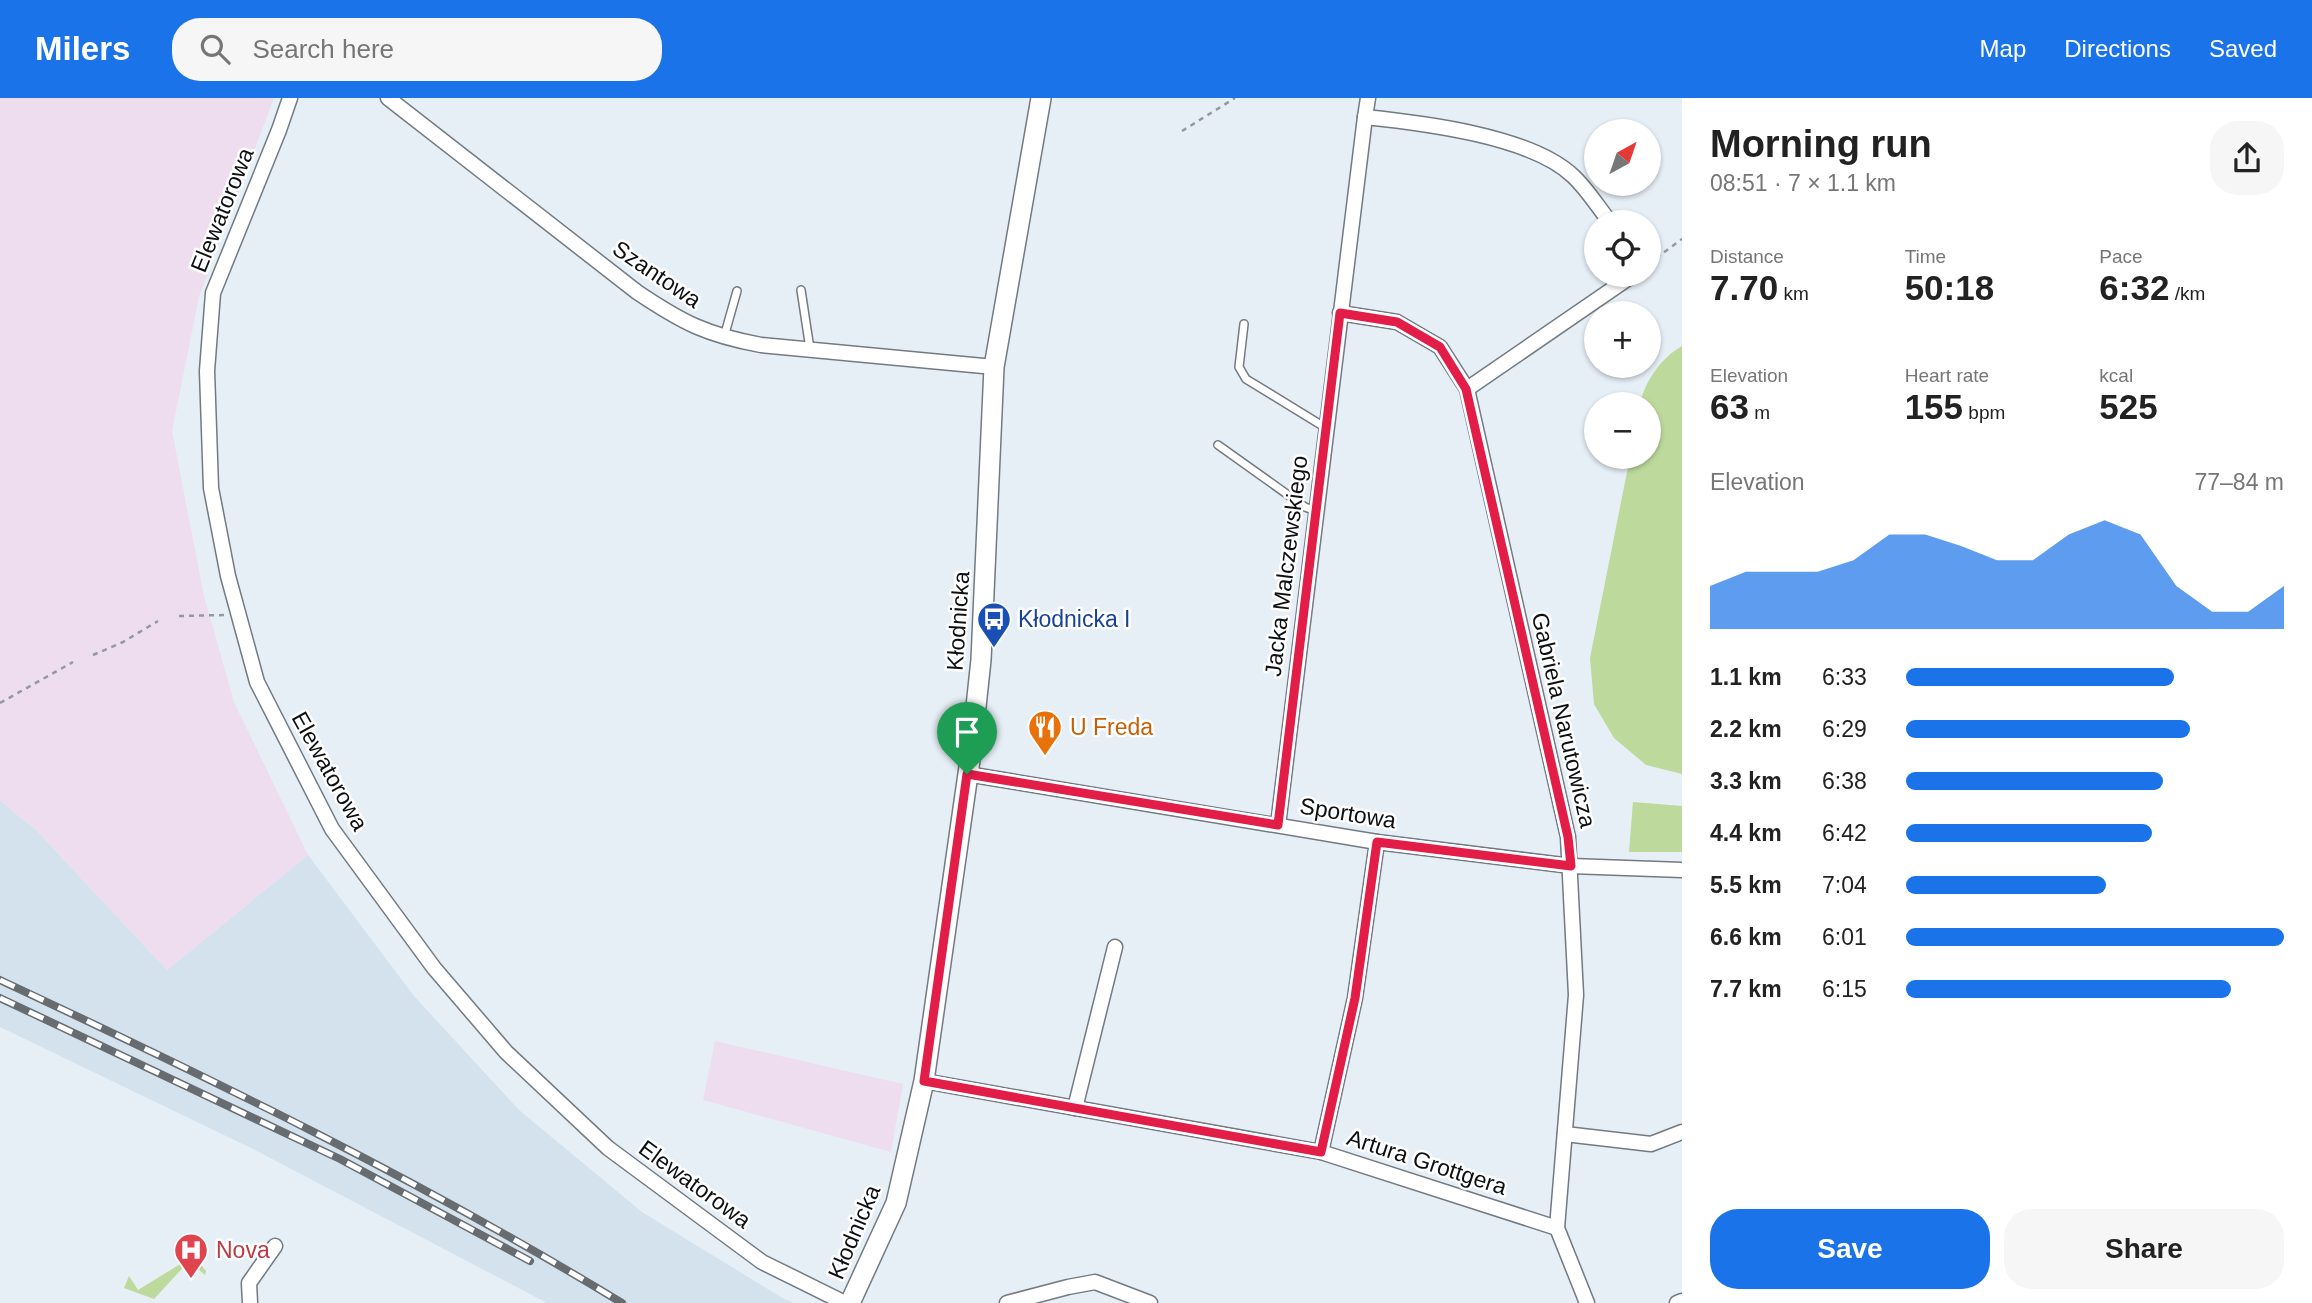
<!DOCTYPE html>
<html lang="en">
<head>
<meta charset="utf-8">
<style>
  :root { --surface:#fff; --page:#f6f6f6; --text:#222; --muted:#767676; --accent:#1a73e8 }
  body { margin:0; font-family:Helvetica,sans-serif; background:var(--page); color:var(--text); height:100vh; display:flex; flex-direction:column; font-size:26px; white-space:nowrap }
  * { box-sizing:border-box; margin:0 }
  p { font-size:23px; color:var(--muted) }
  .icon { flex:none; width:38px; height:38px; fill:none; stroke:currentColor; stroke-width:2; stroke-linecap:round; stroke-linejoin:round }
  .map { position:relative; flex:1; overflow:hidden }
  .drawer { display:flex; flex-direction:column; background:var(--surface); width:630px }
  .drawer>* { flex:none }
  .needle { width:46px; rotate:40deg }
  .fabs { position:absolute; left:1584px; top:21px; display:grid; gap:14px }
  .fabs a { display:grid; place-items:center; width:77px; height:77px; border-radius:50%; background:var(--surface); box-shadow:0 2px 5px #0004; font-size:35px }
  .pin { position:absolute; display:grid; place-items:center; width:60px; height:60px; color:#fff; margin:-72px -30px; border-radius:50% 50% 50% 0; rotate:-45deg; box-shadow:0 0 7px #0007 }
  .pin .icon { rotate:45deg }
  .round { display:grid; place-items:center; flex:none; width:74px; height:74px; border-radius:28px; background:var(--page) }
  .overview { display:flex; align-items:center; justify-content:space-between; height:119px; padding:0 28px }
  h1 { font-size:38px; font-weight:700; line-height:52px }
  .figures { display:grid; grid-template-columns:repeat(3,1fr); gap:10px; height:119px; padding:7px 28px }
  .figures div { display:grid; align-content:center }
  .figures b { font-size:35px; font-weight:700 }
  .figures small { font-size:19px; font-weight:400 }
  .figures p { font-size:19px }
  .chart { height:196px; padding:14px 28px }
  .chart p { display:flex; justify-content:space-between }
  .chart svg { width:100%; height:126px; margin-top:7px; fill:var(--accent); opacity:.7 }
  .primary-button { display:flex; gap:14px; margin-top:auto; padding:14px 28px }
  .primary-button a { flex:1; height:80px; border-radius:28px; background:var(--accent); color:#fff; font-size:28px; font-weight:700; line-height:80px; text-align:center }
  .primary-button a+a { background:var(--page); color:var(--text) }
  ul { padding:0 28px; list-style:none; font-size:23px }
  li { display:grid; grid-template-columns:112px 84px 1fr; align-items:center; height:52px }
  li i { height:18px; border-radius:9px; background:var(--accent) }
  header { display:flex; align-items:center; gap:42px; box-sizing:border-box; height:98px; padding:0 35px; background:var(--accent); color:#fff }
  header strong { font-size:33px }
  nav { display:flex; gap:38px; margin-inline-start:auto; font-size:24px }
  .search { width:490px; height:63px; background:var(--page); display:flex; align-items:center; gap:18px; box-sizing:border-box; padding:0 24px; border-radius:28px; color:var(--muted); font-size:26px }
  main { display:flex; flex:1; min-height:0 }
  .map>svg:first-child { display:block }
  .built { fill:#d4e2ee }
  .industrial { fill:#eeddef }
  .green { fill:#bdda9c }
  .lines { fill:none; stroke-linecap:round; stroke-linejoin:round }
  .lane-casing { stroke:#737a81; stroke-width:10 }
  .street-casing { stroke:#737a81; stroke-width:17 }
  .secondary-casing { stroke:#737a81; stroke-width:22 }
  .path { stroke:#93999f; stroke-width:2.5; stroke-dasharray:5 5; stroke-linecap:butt }
  .lane { stroke:#fff; stroke-width:7 }
  .street { stroke:#fff; stroke-width:14 }
  .secondary { stroke:#fff; stroke-width:19 }
  .rail-casing { stroke:#676c71; stroke-width:8 }
  .rail { stroke:#fff; stroke-width:5; stroke-dasharray:16; stroke-linecap:butt }
  .route-casing { stroke:#fff; stroke-width:14 }
  .route { stroke:#e11d48; stroke-width:9 }
  .labels { text-anchor:middle; dominant-baseline:central; stroke-width:5; stroke-linejoin:round; paint-order:stroke }
  .street-label { font-size:23px; fill:#0d1012; stroke:#fff }
  .transit-label { font-size:23px; fill:#164399; stroke:#fff; text-anchor:start }
  .food-label { font-size:23px; fill:#c56008; stroke:#fff; text-anchor:start }
  .health-label { font-size:23px; fill:#be3a42; stroke:#fff; text-anchor:start }
</style>
</head>
<body>
<header>
<strong>Milers</strong>
<div class="search"><svg class="icon" aria-label="search" viewBox="0 0 24 24"><circle cx="10" cy="10" r="6"/><path d="M15 15l6 6"/></svg>Search here</div>
<nav><a>Map</a><a>Directions</a><a>Saved</a></nav>
</header>
<main>
<div class="map">
<svg width="1682" height="1205" viewBox="0 0 1682 1205">
  <rect width="100%" height="100%" fill="#e6eef6"/>
  <polygon class="built" points="0,702 37,733 167,872 308,757 414,898 519,1012 642,1114 784,1201 794,1205 547,1205 253,1051 0,929"/>
  <g class="industrial">
    <polygon points="0,0 274,0 199,199 172,333 204,498 234,604 308,757 167,872 37,733 0,702"/>
    <polygon points="715,943 903,986 891,1054 703,1002"/>
  </g>
  <g class="green">
    <path d="M 1682,248 L 1682,676 L 1646,667 L 1614,640 L 1594,606 L 1590,560 L 1630,359 L 1648,359 L 1648,306 L 1640,306 C 1645,283 1661,260 1682,248 Z"/>
    <polygon points="1633,704 1682,708 1682,754 1629,754"/>
    <path d="M 174,1151 C 189,1150 197,1162 206,1173 L 205,1177 L 189,1163 L 154,1201 L 124,1190 L 129,1178 L 138,1192 L 182,1165 Z"/>
  </g>
  <g class="lines">
    <g class="lane-casing">
      <g id="lane">
        <polyline points="801,192 810,251"/>
        <polyline points="1244,226 1239,269 1246,281 1326,330"/>
        <polyline points="724,239 737,193"/>
        <polyline points="1218,347 1305,409 1316,413"/>
      </g>
    </g>
    <g class="street-casing">
      <g id="street">
        <polyline points="290,0 279,32 213,195 207,273 211,390 228,478 257,584 332,731 434,870 506,954 608,1050 762,1164 845,1205"/>
        <path d="M 388,0 L 637,194 C 683,225 707,237 761,247 L 994,269"/>
        <polyline points="1365,19 1368,0"/>
        <polyline points="1340,215 1397,224 1440,249 1467,291 1568,739 1576,897 1557,1130 1587,1205"/>
        <polyline points="1467,291 1633,177"/>
        <polyline points="967,676 1377,744 1571,768 1682,772"/>
        <path d="M 1278,727 L 1365,19 C 1423,25 1531,38 1573,78 C 1587,91 1598,109 1610,124"/>
        <polyline points="924,983 1321,1054 1557,1130"/>
        <polyline points="1075,1010 1115,849"/>
        <polyline points="1565,1036 1651,1046 1682,1034"/>
        <polyline points="1321,1054 1355,900 1377,744"/>
        <polyline points="250,1205 249,1185 275,1148"/>
        <polyline points="1007,1205 1068,1189 1095,1184 1150,1205"/>
        <polyline points="1677,1205 1682,1203"/>
      </g>
    </g>
    <g class="secondary-casing">
      <polyline id="secondary" points="850,1205 896,1105 924,983 971,655 981,562 994,269 1041,0"/>
    </g>
    <g class="path">
      <polyline points="1182,33 1235,0"/>
      <polyline points="1648,166 1682,141"/>
      <polyline points="179,518 225,517"/>
      <polyline points="93,557 123,544 158,523"/>
      <polyline points="0,605 73,564"/>
    </g>
    <use href="#lane" class="lane"/>
    <use href="#street" class="street"/>
    <use href="#secondary" class="secondary"/>
    <g class="rail-casing">
      <g id="rail">
        <path d="M 0,882 C 212,981 422,1083 622,1205"/>
        <polyline points="0,900 340,1061 530,1163"/>
      </g>
    </g>
    <use href="#rail" class="rail"/>
  </g>
  <g class="lines">
    <g class="route-casing">
      <polygon id="route" points="1340,215 1397,224 1440,249 1466,291 1568,739 1571,768 1377,744 1355,900 1321,1054 924,983 967,676 1278,727"/>
    </g>
    <use href="#route" class="route"/>
  </g>
  <defs>
    <g id="bus-pin" transform="scale(1.75)"><path d="M0 17L-7.5 6A9.5 9.5 0 1 1 7.5 6Z" fill="#1a4fb4" stroke="#fff"/><path d="M-5-6H5V4H4V6H2V4H-2V6H-4V4H-5ZM-3.5-4V0h7V-4ZM-3.5 1.2v1.5H-2V1.2ZM2 1.2v1.5H3.5V1.2Z" fill="#fff"/></g>
    <g id="restaurant-pin" transform="scale(1.75)"><path d="M0 17L-7.5 6A9.5 9.5 0 1 1 7.5 6Z" fill="#e8710a" stroke="#fff"/><path d="M-5-6h1v4h1v-4h1v4h1v-4h1v5L-1.5 .5V6h-2V.5L-5-1ZM5-6V6H3V1.5H1.5Q1.5-4 5-6Z" fill="#fff"/></g>
    <g id="hospital-pin" transform="scale(1.75)"><path d="M0 17L-7.5 6A9.5 9.5 0 1 1 7.5 6Z" fill="#e0444e" stroke="#fff"/><path d="M-5-5h3v3.5h4V-5h3V5h-3V1.5h-4V5h-3Z" fill="#fff"/></g>
  </defs>
  <g fill-rule="evenodd">
    <use href="#bus-pin" x="994" y="521"/>
    <use href="#restaurant-pin" x="1045" y="629"/>
    <use href="#hospital-pin" x="191" y="1152"/>
  </g>
  <g class="labels">
    <g class="street-label">
      <text transform="translate(222 112) rotate(-68)">Elewatorowa</text>
      <text transform="translate(657 176) rotate(34)">Szantowa</text>
      <text transform="translate(1286 468) rotate(-83)">Jacka Malczewskiego</text>
      <text transform="translate(958 523) rotate(-86)">Kłodnicka</text>
      <text transform="translate(1564 622) rotate(77)">Gabriela Narutowicza</text>
      <text transform="translate(330 673) rotate(61)">Elewatorowa</text>
      <text transform="translate(1348 715) rotate(9)">Sportowa</text>
      <text transform="translate(1427 1064) rotate(18)">Artura Grottgera</text>
      <text transform="translate(695 1086) rotate(36)">Elewatorowa</text>
      <text transform="translate(854 1134) rotate(-67)">Kłodnicka</text>
    </g>
    <g class="transit-label">
      <text x="1018" y="521">Kłodnicka I</text>
    </g>
    <g class="food-label">
      <text x="1070" y="629">U Freda</text>
    </g>
    <g class="health-label">
      <text x="216" y="1152">Nova</text>
    </g>
  </g>
</svg>
<div class="fabs">
<a><svg class="needle" viewBox="-14 -14 28 28"><path d="M0-13l5 13h-10z" fill="#e53935"/><path d="M0 13l5-13h-10z" fill="#767676"/></svg></a>
<a><svg class="icon" aria-label="locate" viewBox="0 0 24 24"><circle cx="12" cy="12" r="6"/><path d="M12 2v4M12 18v4M2 12h4M18 12h4"/></svg></a>
<a>+</a>
<a>−</a>
</div>
<div class="pin" style="left:967px;top:676px;background:#1e9e55"><svg class="icon" aria-label="arrive" viewBox="0 0 24 24"><path d="M6 21V4h12l-3 4 3 4H6"/></svg></div>
</div>
<section class="drawer">
<div class="overview"><div><h1>Morning run</h1><p>08:51 · 7 × 1.1 km</p></div><a class="round"><svg class="icon" aria-label="share" viewBox="0 0 24 24"><path d="M12 15V3M7 8l5-5 5 5M5 13v7h14v-7"/></svg></a></div>
<div class="figures">
<div><p>Distance</p><b>7.70<small> km</small></b></div>
<div><p>Time</p><b>50:18</b></div>
<div><p>Pace</p><b>6:32<small> /km</small></b></div>
</div>
<div class="figures">
<div><p>Elevation</p><b>63<small> m</small></b></div>
<div><p>Heart rate</p><b>155<small> bpm</small></b></div>
<div><p>kcal</p><b>525</b></div>
</div>
<div class="chart"><p><span>Elevation</span>77–84 m</p>
<svg viewBox="0 0 160 44" preserveAspectRatio="none"><path d="M0 44V29L10 24L20 24L30 24L40 20L50 11L60 11L70 15L80 20L90 20L100 11L110 6L120 11L130 29L140 38L150 38L160 29V44z"/></svg>
</div>
<ul>
<li><b>1.1 km</b>6:33<i style="width:71%"></i></li>
<li><b>2.2 km</b>6:29<i style="width:75%"></i></li>
<li><b>3.3 km</b>6:38<i style="width:68%"></i></li>
<li><b>4.4 km</b>6:42<i style="width:65%"></i></li>
<li><b>5.5 km</b>7:04<i style="width:53%"></i></li>
<li><b>6.6 km</b>6:01<i style="width:100%"></i></li>
<li><b>7.7 km</b>6:15<i style="width:86%"></i></li>
</ul>
<div class="primary-button"><a>Save</a><a>Share</a></div>
</section>
</main>
</body>
</html>
